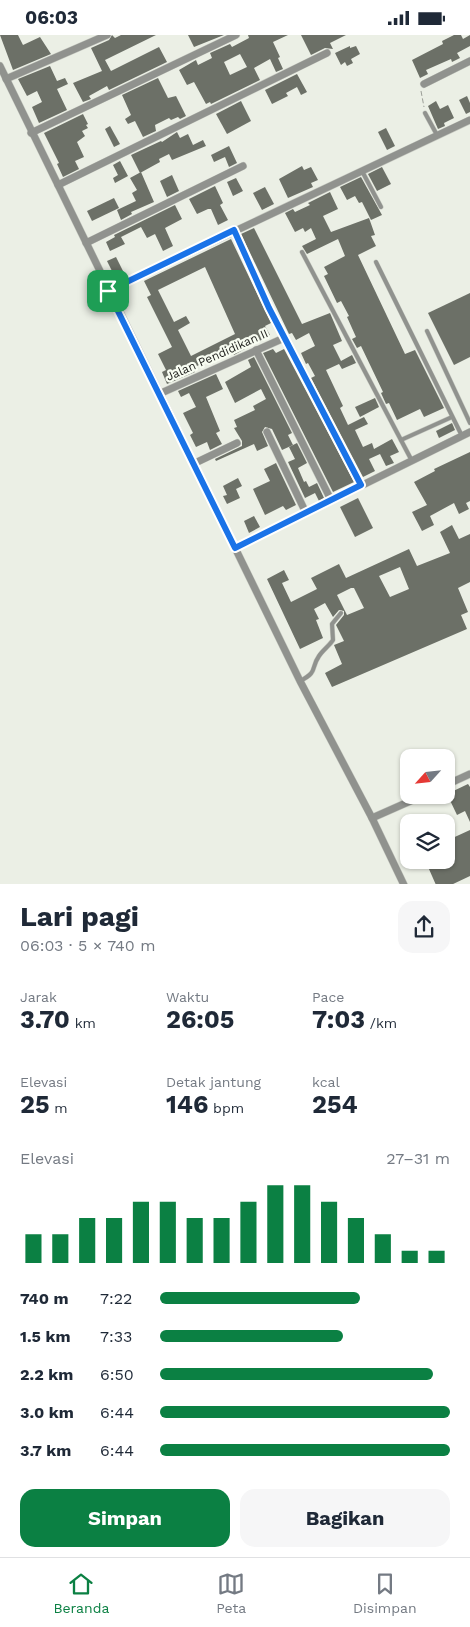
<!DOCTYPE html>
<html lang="id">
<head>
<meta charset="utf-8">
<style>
  :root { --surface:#fff; --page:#f6f6f7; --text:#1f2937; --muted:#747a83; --line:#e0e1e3; --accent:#0b8043 }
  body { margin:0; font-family:"Work Sans",sans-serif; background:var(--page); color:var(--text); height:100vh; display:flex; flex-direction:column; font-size:19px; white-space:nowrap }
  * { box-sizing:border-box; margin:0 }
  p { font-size:16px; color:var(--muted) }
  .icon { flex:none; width:28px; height:28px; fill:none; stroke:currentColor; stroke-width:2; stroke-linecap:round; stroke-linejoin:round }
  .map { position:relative; height:849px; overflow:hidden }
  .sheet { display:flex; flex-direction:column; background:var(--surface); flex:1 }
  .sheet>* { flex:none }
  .needle { width:32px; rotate:243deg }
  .tools { position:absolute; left:400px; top:714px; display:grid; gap:10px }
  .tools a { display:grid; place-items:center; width:55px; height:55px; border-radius:10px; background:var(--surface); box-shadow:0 1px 4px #0004; font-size:25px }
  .pin { position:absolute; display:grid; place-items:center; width:42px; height:42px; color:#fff; margin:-21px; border-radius:10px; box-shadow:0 2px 8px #0006 }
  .round { display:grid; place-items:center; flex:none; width:52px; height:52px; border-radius:15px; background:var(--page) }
  .summary { display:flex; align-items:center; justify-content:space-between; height:85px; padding:0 20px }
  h1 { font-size:28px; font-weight:700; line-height:38px }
  .figures { display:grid; grid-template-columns:repeat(3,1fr); gap:8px; height:85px; padding:5px 20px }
  .figures div { display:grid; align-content:center }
  .figures b { font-size:25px; font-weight:700 }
  .figures small { font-size:14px; font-weight:400 }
  .figures p { font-size:14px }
  .chart { height:140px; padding:10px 20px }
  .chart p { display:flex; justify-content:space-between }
  .chart svg { width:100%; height:90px; margin-top:5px; stroke:var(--accent); stroke-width:6 }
  .button { display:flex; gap:10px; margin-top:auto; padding:10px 20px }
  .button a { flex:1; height:58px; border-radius:15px; background:var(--accent); color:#fff; font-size:20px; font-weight:700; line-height:58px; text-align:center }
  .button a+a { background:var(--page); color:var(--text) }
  ul { padding:0 20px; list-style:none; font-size:16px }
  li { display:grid; grid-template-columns:80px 60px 1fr; align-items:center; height:38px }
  li i { height:12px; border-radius:6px; background:var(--accent) }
  .status { display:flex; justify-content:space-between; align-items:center; height:35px; padding:0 25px; background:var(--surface); direction:ltr }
  .status svg { height:14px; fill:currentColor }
  .menu { display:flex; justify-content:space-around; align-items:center; height:70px; border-top:1px solid var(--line); background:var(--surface); font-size:14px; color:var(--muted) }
  .menu a { display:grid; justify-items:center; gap:2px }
  .menu .on { color:var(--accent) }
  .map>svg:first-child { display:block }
  .building { fill:#6c7067; fill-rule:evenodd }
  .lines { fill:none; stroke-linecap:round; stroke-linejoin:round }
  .service-casing { stroke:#c6c9c1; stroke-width:5 }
  .minor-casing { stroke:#c6c9c1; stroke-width:8 }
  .path { stroke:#9b9e97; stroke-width:1; stroke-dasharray:5 2.5; stroke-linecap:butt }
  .service { stroke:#90928e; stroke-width:4 }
  .minor { stroke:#90928e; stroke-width:7 }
  .route-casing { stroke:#fff; stroke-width:10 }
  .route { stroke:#1a73e8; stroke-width:6 }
  .labels { text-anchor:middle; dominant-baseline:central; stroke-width:4.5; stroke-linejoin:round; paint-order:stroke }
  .street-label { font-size:12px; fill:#1d1e1b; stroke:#f8fdf2 }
</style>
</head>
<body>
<div class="status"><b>06:03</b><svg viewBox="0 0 49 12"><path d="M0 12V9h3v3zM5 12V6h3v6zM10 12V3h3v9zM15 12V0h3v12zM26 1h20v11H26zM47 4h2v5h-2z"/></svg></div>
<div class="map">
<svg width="470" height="850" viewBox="0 0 470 850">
  <rect width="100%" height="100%" fill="#ebefe5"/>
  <g class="building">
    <polygon points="0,0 18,0 23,10 40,2 51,19 13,35"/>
    <polygon points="112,0 115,3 121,0 156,0 105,25 111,36 159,12 167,27 109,55 107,51 89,61 91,64 83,67 73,48 102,36 91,13 109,5"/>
    <polygon points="188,0 224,0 194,12"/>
    <path d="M 248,0 L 288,0 L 273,7 L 280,22 L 278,23 L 283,34 L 276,37 L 270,24 L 254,33 L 260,45 L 211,69 L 210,67 L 206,69 L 194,47 L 187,50 L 179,35 L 196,25 L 198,30 L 212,23 L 210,18 L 230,9 L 232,12 L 249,3 ZM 240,19 L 247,32 L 230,40 L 224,27 Z"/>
    <polygon points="301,0 346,0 330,8 333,14 325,13 311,20"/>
    <polygon points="454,0 461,0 463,4 470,0 470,11 457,18 460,23 452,27 451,24 426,35 428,39 420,43 412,25 443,9 442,6"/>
    <polygon points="350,11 350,13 356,11 360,19 351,24 353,28 347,31 345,27 341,30 335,18"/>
    <polygon points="50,31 57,46 65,43 68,49 57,54 67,75 39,88 32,72 42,67 37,56 27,61 18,44"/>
    <polygon points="297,39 307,57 301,60 297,52 286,58 288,61 272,69 265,55"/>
    <polygon points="158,43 168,63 176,61 186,81 180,84 178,82 171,85 169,83 155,90 156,96 143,102 135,86 128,89 125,84 131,80 122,60"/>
    <polygon points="467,61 470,68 470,77 466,79 459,65"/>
    <polygon points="241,66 251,86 227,99 216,79"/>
    <polygon points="436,66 440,74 448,70 454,83 444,88 445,91 438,94 428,71"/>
    <polygon points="83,79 88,89 86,90 88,93 82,96 85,101 77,107 84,122 75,126 79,134 63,142 57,129 59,128 44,98"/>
    <polygon points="110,91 120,109 114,112 105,94"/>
    <polygon points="386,93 395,111 387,115 378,97"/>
    <polygon points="177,97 180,103 188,99 193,110 203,105 206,111 172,125 169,119 159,124 160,127 140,138 131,120 161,106 162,107"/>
    <polygon points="229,111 237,128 229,132 225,122 214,127 211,120"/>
    <polygon points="120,126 128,141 115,148 113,143 118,140 113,130"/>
    <polygon points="302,131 304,135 311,132 318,145 311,148 313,152 288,163 279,144"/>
    <polygon points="382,132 391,149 377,156 368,139"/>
    <polygon points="141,137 154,167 131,177 132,179 121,185 117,175 136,166 132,158 137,155 130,143"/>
    <polygon points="172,140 179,156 167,162 160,146"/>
    <polygon points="361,142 382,180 371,185 362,167 359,168 355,161 347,165 340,152"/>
    <polygon points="236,143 243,156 233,161 227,147"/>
    <polygon points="215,151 223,168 220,170 228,185 218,190 211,174 208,174 197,179 189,164"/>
    <polygon points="265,152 274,169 262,175 253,158"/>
    <polygon points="330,157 338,174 323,181 331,197 369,183 375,200 371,201 376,211 358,220 405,319 415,315 444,373 424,382 420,374 397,385 389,368 386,369 381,358 383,357 361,311 357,313 352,304 356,302 347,282 349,281 341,266 337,268 324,241 328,239 324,232 345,221 338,204 307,219 302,211 316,204 311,193 305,197 303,193 295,197 285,178 293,174 295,177 310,170 308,168"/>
    <polygon points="114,163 119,173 92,186 87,176"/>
    <polygon points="175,170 182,184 165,193 173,211 163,216 155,199 147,203 141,192 121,202 125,209 110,216 106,207 115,202 114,200"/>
    <polygon points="254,193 302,289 330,278 342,306 333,310 341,326 352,320 356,328 342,334 339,329 326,335 343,371 340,373 348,390 364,382 368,389 355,395 363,412 372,408 374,414 392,404 399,417 390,421 394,428 386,431 380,419 369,424 375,436 363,442 311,343 315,341 308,328 306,329 301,318 315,311 309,298 296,305 292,298 289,299 241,199"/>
    <path d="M 231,204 L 271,288 L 265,291 L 270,300 L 234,320 L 231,314 L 193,333 L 195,337 L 167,349 L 162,337 L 166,335 L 158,319 L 172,312 L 147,262 L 151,260 L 144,246 ZM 205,232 L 235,299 L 191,321 L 178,295 L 190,288 L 186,281 L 174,287 L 158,255 Z"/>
    <polygon points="116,222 126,242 117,246 107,226"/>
    <polygon points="470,258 470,322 454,330 428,278"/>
    <polygon points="273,314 276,318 284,314 354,447 333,457 263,318"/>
    <polygon points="254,322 292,398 288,400 293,410 282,415 272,394 265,392 262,397 268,411 257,416 254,409 216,426 215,424 242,411 242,406 234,393 237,392 234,385 255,375 253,371 266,364 261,354 235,368 225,347 251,332 248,325"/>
    <polygon points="216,339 223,354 206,362 220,396 216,398 222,409 210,415 207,407 196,412 190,400 193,398 183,378 196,372 189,358 181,362 178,356"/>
    <polygon points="375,363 379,372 360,382 355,372"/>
    <polygon points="452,388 455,395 439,403 436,396"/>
    <polygon points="297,408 307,428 298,433 304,447 306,446 309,452 317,448 324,463 319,466 315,458 305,463 288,427 295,424 289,412"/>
    <polygon points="470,417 470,466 466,468 469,474 459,479 454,468 430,481 434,490 422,496 412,477 427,470 414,447 435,436 434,434"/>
    <polygon points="276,428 296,470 286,475 283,471 265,480 253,454 270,446 264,434"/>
    <polygon points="238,443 242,451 236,454 240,463 227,469 223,461 227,460 223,451"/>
    <polygon points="358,463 373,493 355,502 340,472"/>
    <polygon points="254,481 260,492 249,498 244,486"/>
    <path d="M 452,490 L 459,504 L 470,499 L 470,547 L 458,553 L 468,577 L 461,580 L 467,594 L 332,652 L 325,638 L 342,629 L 334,610 L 344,606 L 336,590 L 344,580 L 344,576 L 339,575 L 333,582 L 325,568 L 314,574 L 319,584 L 316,585 L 323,603 L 300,614 L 267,544 L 284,535 L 289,545 L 282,548 L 291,567 L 317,554 L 311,543 L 339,529 L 346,543 L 409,514 L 417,531 L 450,518 L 440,497 ZM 400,532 L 409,554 L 390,562 L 379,541 ZM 351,553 L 354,553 L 364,573 L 347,580 L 337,560 Z"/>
    <polygon points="468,749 470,752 470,787 465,776 457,780 447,759"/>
    <polygon points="470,795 470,841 451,850 436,850 425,825 446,825 446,806"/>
  </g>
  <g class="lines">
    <g class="service-casing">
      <g id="service">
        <polyline points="425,78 437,100"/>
        <polyline points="362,136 381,172"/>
        <polyline points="302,217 412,426"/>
        <polyline points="376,227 462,401"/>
        <polyline points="427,296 470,388"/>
        <polyline points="401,405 452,382"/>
        <path d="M 300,646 C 319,636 310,634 319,621 C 323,615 329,611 333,605 L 332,589 L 341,578"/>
      </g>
    </g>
    <g class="minor-casing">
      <g id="minor">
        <polyline points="0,31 300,646 372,783 404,850"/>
        <polyline points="6,44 107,0"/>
        <polyline points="424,49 470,26"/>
        <polyline points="31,98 236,0"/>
        <polyline points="58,150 327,18"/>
        <polyline points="233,195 269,273 361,450"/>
        <polyline points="86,208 243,131"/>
        <polyline points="108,256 470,85"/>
        <polyline points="256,315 331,465"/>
        <polyline points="159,359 284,303"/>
        <polyline points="267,397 306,478"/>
        <polyline points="193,429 237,408"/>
        <polyline points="235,513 470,397"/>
        <polyline points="446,750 470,739"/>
        <polyline points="372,783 424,760"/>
      </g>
    </g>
    <polyline class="path" points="421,56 424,72"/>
    <use href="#service" class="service"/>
    <use href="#minor" class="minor"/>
  </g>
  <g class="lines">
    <g class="route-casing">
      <polygon id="route" points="234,195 269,273 361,450 235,513 108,256"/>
    </g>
    <use href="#route" class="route"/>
  </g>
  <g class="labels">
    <g class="street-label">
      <text transform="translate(217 320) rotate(-24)">Jalan Pendidikan II</text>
    </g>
  </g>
</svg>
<div class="tools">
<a><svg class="needle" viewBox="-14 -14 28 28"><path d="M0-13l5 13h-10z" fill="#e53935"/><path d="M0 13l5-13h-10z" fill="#747a83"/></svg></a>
<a><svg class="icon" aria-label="layers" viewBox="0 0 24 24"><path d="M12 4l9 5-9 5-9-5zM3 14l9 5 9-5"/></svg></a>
</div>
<div class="pin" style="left:108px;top:256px;background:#1e9e55"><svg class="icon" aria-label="arrive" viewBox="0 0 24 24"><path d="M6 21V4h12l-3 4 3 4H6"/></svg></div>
</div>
<section class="sheet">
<div class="summary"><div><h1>Lari pagi</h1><p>06:03 · 5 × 740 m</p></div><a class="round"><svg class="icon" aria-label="share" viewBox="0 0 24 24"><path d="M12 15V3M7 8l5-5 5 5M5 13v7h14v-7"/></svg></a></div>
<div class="figures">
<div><p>Jarak</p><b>3.70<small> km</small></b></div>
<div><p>Waktu</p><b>26:05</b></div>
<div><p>Pace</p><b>7:03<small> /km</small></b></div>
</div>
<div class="figures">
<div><p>Elevasi</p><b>25<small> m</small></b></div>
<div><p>Detak jantung</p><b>146<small> bpm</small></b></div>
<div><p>kcal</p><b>254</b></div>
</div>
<div class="chart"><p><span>Elevasi</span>27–31 m</p>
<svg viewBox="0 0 160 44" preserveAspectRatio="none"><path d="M5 44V30M15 44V30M25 44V22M35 44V22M45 44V14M55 44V14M65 44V22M75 44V22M85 44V14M95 44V6M105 44V6M115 44V14M125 44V22M135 44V30M145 44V38M155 44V38"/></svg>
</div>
<ul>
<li><b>740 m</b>7:22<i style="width:69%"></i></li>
<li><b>1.5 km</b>7:33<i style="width:63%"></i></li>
<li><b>2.2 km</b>6:50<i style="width:94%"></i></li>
<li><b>3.0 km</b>6:44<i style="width:100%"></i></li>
<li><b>3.7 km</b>6:44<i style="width:100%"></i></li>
</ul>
<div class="button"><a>Simpan</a><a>Bagikan</a></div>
</section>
<nav class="menu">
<a class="on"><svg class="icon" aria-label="home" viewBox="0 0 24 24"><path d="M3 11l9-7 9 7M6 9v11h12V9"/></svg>Beranda</a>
<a><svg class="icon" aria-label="map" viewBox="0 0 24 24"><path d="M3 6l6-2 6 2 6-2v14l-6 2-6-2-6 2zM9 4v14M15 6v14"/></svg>Peta</a>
<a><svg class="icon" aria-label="saved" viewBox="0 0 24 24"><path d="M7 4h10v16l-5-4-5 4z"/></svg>Disimpan</a>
</nav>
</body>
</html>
